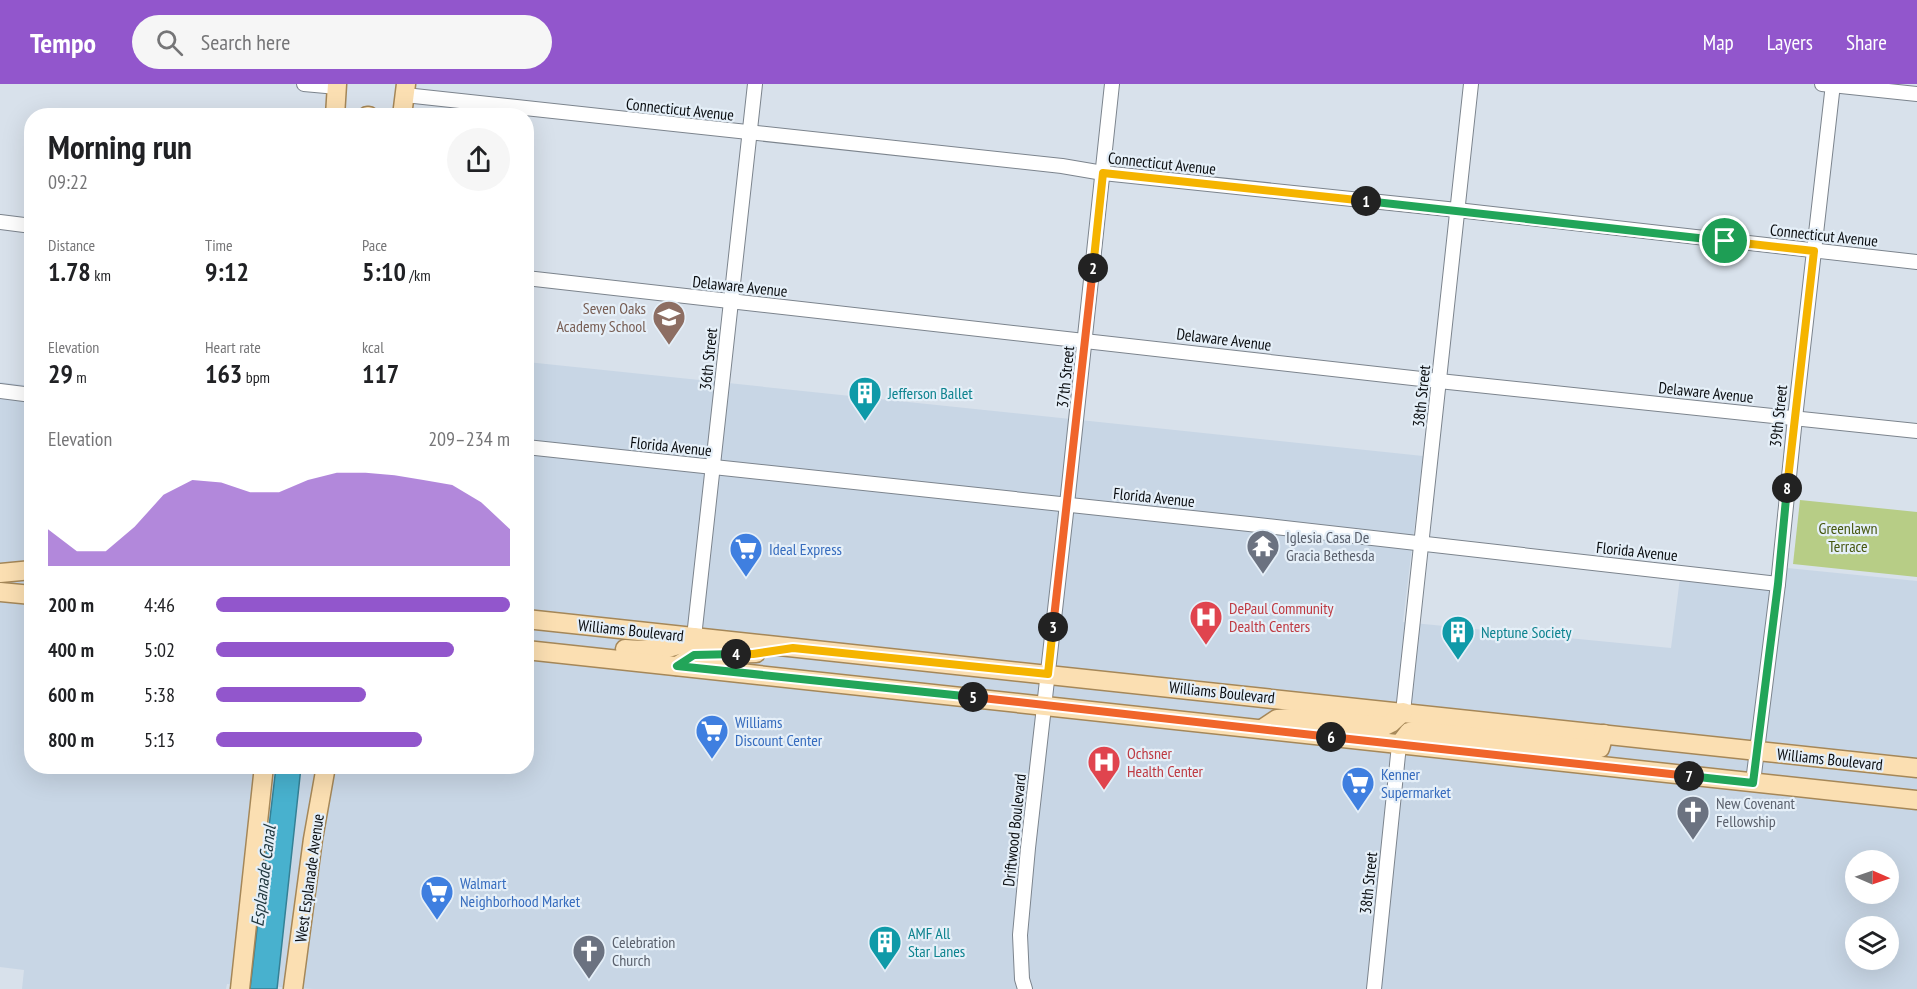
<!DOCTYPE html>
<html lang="en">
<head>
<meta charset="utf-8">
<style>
  :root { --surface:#fff; --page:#f6f6f6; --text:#202124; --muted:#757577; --accent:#9256cc }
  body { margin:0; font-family:"PT Sans Narrow",sans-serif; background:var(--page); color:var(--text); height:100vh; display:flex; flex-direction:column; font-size:22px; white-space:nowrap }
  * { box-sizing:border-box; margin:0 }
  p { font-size:20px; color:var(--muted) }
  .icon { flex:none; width:33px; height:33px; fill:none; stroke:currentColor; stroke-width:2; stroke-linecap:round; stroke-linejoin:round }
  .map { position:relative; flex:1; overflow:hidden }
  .panel { position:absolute; left:24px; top:24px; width:510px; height:666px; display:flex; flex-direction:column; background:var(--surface); border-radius:24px; box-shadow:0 6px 24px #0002 }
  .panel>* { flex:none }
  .needle { width:39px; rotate:92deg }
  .buttons { position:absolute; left:1845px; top:766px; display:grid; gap:12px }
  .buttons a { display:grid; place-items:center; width:54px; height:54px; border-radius:50%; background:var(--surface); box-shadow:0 6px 24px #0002; font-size:30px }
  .pin { position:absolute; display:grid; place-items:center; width:51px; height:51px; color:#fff; margin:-26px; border:3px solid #fff; border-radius:50%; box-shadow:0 2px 6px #0007 }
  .km { position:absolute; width:30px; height:30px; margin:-15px; border-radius:50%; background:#222; color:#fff; font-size:16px; line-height:30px; text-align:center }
  .round { display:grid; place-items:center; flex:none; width:63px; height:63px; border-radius:32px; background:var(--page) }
  .summary { display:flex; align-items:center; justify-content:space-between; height:102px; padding:0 24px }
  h1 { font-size:33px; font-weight:700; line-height:45px }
  .metrics { display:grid; grid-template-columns:repeat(3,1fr); gap:9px; height:102px; padding:6px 24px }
  .metrics div { display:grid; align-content:center }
  .metrics b { font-size:26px; font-weight:700 }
  .metrics small { font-size:16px; font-weight:400 }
  .metrics p { font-size:16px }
  .chart { height:168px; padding:12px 24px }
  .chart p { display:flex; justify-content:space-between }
  .chart svg { width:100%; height:108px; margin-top:6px; fill:var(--accent); opacity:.7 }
  ul { padding:0 24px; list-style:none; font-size:20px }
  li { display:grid; grid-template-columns:96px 72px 1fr; align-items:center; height:45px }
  li i { height:15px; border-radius:8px; background:var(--accent) }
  header { display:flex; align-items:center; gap:36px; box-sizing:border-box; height:84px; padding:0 30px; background:var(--accent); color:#fff }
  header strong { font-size:28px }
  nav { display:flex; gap:33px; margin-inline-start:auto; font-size:21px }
  .search { width:420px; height:54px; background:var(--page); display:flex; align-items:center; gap:15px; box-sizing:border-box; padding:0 21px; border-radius:33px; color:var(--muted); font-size:22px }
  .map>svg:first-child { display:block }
  .built { fill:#c8d6e5; fill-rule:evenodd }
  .green { fill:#b7cd86 }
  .water { fill:#48b1ce; stroke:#358095; stroke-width:1.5 }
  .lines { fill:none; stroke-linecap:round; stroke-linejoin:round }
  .minor-casing { stroke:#7c848d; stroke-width:16 }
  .major-casing { stroke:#a58758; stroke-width:21 }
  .minor { stroke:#fff; stroke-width:14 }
  .major { stroke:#fbdfb2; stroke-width:18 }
  .split-1-casing { stroke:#fff; stroke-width:12 }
  .split-2-casing { stroke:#fff; stroke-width:12 }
  .split-3-casing { stroke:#fff; stroke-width:12 }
  .split-4-casing { stroke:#fff; stroke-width:12 }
  .split-5-casing { stroke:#fff; stroke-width:12 }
  .split-6-casing { stroke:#fff; stroke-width:12 }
  .split-7-casing { stroke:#fff; stroke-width:12 }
  .split-8-casing { stroke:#fff; stroke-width:12 }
  .split-9-casing { stroke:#fff; stroke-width:12 }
  .split-1 { stroke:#22a559; stroke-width:8 }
  .split-2 { stroke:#f5b400; stroke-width:8 }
  .split-3 { stroke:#f0652b; stroke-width:8 }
  .split-4 { stroke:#f5b400; stroke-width:8 }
  .split-5 { stroke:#22a559; stroke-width:8 }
  .split-6 { stroke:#f0652b; stroke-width:8 }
  .split-7 { stroke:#f0652b; stroke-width:8 }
  .split-8 { stroke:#22a559; stroke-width:8 }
  .split-9 { stroke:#f5b400; stroke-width:8 }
  .labels { text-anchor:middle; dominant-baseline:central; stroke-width:4.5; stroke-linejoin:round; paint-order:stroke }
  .street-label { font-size:16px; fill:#0a0d10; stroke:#e5eff8 }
  .education-label { font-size:16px; fill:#785e54; stroke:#e5eff8; text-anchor:end }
  .culture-label { font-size:16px; fill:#0d838f; stroke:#e5eff8; text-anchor:start }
  .park-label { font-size:16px; fill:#475811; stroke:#e5eff8 }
  .worship-label { font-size:16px; fill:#5b616d; stroke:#e5eff8; text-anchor:start }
  .shop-label { font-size:16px; fill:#366cbe; stroke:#e5eff8; text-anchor:start }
  .health-label { font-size:16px; fill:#be3a42; stroke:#e5eff8; text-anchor:start }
  .water-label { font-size:18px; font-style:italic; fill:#223940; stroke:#e5eff8 }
</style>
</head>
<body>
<header>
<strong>Tempo</strong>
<div class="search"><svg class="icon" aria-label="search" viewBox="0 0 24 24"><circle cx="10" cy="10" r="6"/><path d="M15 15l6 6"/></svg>Search here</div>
<nav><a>Map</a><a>Layers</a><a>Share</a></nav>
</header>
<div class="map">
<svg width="1917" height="905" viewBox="0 0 1917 905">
  <rect width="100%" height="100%" fill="#d8e1eb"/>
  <path class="built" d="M 527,278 L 1423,372 L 1403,538 L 1671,564 L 1680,494 L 1784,505 L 1787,484 L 1917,497 L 1917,905 L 313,905 L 227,900 L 226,905 L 22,905 L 24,886 L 0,883 L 0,298 L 31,302 L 32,682 L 526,682 ZM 1856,777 L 1888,777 L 1888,810 L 1856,810 ZM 1856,843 L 1888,843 L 1888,876 L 1856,876 Z"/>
  <polygon class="green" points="1800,416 1917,428 1917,493 1793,480"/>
  <polygon class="water" points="276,683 301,683 277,905 250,905"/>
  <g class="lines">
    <g class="minor-casing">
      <g id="minor">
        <polyline points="304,0 337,3"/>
        <polyline points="1822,0 1917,10"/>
        <polyline points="405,11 1062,82 1103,89 1457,126 1917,178"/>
        <polyline points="0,138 32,142"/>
        <polyline points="526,194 1439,297 1917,347"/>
        <polyline points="0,307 32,311"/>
        <polyline points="526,363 1249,440 1778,500"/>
        <polyline points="694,553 755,0"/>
        <polyline points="1403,628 1471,0"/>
        <polyline points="1753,698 1778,500 1795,334 1833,0"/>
        <polyline points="1025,905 1022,895 1020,851 1028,764 1067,420 1112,0"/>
        <polyline points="1374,905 1399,661"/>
      </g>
    </g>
    <g class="major-casing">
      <g id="major">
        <polyline points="335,32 337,0"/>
        <polyline points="367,32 369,32"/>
        <polyline points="402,32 406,0"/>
        <polyline points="0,489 32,486"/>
        <polyline points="0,508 32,511"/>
        <polyline points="526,535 1917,684"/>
        <path d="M 625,565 C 653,567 669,568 694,553"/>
        <polyline points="526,566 1917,716"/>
        <polyline points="677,582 694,571 756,569"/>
        <polyline points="1262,645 1277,635 1292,634 1385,642 1391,639 1403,628"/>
        <polyline points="1399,661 1409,648 1417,647 1592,665 1600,664 1604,650"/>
        <polyline points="240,905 264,682"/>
        <polyline points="293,905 313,755 326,682"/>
      </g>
    </g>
    <use href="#minor" class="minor"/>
    <use href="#major" class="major"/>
  </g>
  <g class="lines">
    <g class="split-1-casing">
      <polyline id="split-1" points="1366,117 1725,157"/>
    </g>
    <g class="split-2-casing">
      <polyline id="split-2" points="1093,184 1103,89 1366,117"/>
    </g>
    <g class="split-3-casing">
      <polyline id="split-3" points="1053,543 1093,184"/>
    </g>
    <g class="split-4-casing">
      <polyline id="split-4" points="736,570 753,570 793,564 1048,590 1053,543"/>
    </g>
    <g class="split-5-casing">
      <polyline id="split-5" points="736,570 694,571 677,582 973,613"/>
    </g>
    <g class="split-6-casing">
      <polyline id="split-6" points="973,613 1331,653"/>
    </g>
    <g class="split-7-casing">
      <polyline id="split-7" points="1331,653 1689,692"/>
    </g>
    <g class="split-8-casing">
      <polyline id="split-8" points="1689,692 1753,699 1778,500 1787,404"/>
    </g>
    <g class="split-9-casing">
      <polyline id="split-9" points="1725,157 1814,167 1787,404"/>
    </g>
    <use href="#split-1" class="split-1"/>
    <use href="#split-2" class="split-2"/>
    <use href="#split-3" class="split-3"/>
    <use href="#split-4" class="split-4"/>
    <use href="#split-5" class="split-5"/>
    <use href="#split-6" class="split-6"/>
    <use href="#split-7" class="split-7"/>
    <use href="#split-8" class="split-8"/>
    <use href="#split-9" class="split-9"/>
  </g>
  <defs>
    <g id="school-pin" transform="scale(1.725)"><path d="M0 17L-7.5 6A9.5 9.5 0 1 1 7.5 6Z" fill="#8d6e63" stroke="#e5eff8"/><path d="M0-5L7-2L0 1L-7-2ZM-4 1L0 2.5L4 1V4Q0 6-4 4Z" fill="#fff"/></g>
    <g id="building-pin" transform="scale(1.725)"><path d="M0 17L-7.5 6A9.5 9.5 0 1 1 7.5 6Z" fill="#0f9aa8" stroke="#e5eff8"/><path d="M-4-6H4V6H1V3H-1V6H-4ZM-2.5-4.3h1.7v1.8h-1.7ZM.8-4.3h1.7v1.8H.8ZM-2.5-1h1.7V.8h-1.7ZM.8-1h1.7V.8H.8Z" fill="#fff"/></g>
    <g id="temple-pin" transform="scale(1.725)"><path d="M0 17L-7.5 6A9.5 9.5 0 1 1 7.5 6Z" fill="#6b7280" stroke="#e5eff8"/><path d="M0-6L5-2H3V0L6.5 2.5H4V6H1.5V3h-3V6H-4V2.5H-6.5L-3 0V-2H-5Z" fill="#fff"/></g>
    <g id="supermarket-pin" transform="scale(1.725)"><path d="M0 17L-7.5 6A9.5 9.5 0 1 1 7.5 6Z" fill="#3f7fe0" stroke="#e5eff8"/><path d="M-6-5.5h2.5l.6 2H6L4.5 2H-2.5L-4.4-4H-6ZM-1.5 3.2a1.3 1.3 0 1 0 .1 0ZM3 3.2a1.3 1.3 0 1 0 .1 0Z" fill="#fff"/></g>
    <g id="hospital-pin" transform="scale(1.725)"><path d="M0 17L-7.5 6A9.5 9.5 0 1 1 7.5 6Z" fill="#e0444e" stroke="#e5eff8"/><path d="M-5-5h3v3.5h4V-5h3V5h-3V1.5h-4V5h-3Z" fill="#fff"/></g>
    <g id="church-pin" transform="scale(1.725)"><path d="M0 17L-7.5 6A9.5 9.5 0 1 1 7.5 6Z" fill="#6b7280" stroke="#e5eff8"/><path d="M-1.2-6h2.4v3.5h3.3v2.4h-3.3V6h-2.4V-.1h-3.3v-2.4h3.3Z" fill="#fff"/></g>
  </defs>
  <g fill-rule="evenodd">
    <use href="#school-pin" x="669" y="233"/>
    <use href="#building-pin" x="865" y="309"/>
    <use href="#temple-pin" x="1263" y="462"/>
    <use href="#supermarket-pin" x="746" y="465"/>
    <use href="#hospital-pin" x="1206" y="533"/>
    <use href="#building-pin" x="1458" y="548"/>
    <use href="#supermarket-pin" x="712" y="647"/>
    <use href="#hospital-pin" x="1104" y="678"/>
    <use href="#supermarket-pin" x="1358" y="699"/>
    <use href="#church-pin" x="1693" y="728"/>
    <use href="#supermarket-pin" x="437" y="808"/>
    <use href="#building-pin" x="885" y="858"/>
    <use href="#church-pin" x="589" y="867"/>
  </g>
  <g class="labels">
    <g class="street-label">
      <text transform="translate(680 25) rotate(6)">Connecticut Avenue</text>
      <text transform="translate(1162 79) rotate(6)">Connecticut Avenue</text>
      <text transform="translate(1824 151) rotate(6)">Connecticut Avenue</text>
      <text transform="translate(740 202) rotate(6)">Delaware Avenue</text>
      <text transform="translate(1224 255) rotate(7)">Delaware Avenue</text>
      <text transform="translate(708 275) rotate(-84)">36th Street</text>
      <text transform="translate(1065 293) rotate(-84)">37th Street</text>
      <text transform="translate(1706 308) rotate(6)">Delaware Avenue</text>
      <text transform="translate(1421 312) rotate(-84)">38th Street</text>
      <text transform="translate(1778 332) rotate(-84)">39th Street</text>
      <text transform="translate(671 362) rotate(6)">Florida Avenue</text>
      <text transform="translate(1154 413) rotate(6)">Florida Avenue</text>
      <text transform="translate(1637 467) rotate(6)">Florida Avenue</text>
      <text transform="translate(631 546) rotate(6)">Williams Boulevard</text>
      <text transform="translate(1222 608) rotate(6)">Williams Boulevard</text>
      <text transform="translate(1830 675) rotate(6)">Williams Boulevard</text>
      <text transform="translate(1014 746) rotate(-84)">Driftwood Boulevard</text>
      <text transform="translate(309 794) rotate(-82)">West Esplanade Avenue</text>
      <text transform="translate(1368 799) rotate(-84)">38th Street</text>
    </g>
    <g class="education-label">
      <text x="646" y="224">Seven Oaks<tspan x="646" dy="18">Academy School</tspan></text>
    </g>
    <g class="culture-label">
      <text x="888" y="309">Jefferson Ballet</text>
      <text x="1481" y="548">Neptune Society</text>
      <text x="908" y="849">AMF All<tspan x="908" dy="18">Star Lanes</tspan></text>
    </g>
    <g class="park-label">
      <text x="1848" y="444">Greenlawn<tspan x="1848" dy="18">Terrace</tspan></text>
    </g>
    <g class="worship-label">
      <text x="1286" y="453">Iglesia Casa De<tspan x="1286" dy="18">Gracia Bethesda</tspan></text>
      <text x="1716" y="719">New Covenant<tspan x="1716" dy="18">Fellowship</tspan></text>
      <text x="612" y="858">Celebration<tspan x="612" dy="18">Church</tspan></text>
    </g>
    <g class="shop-label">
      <text x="769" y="465">Ideal Express</text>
      <text x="735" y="638">Williams<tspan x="735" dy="18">Discount Center</tspan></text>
      <text x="1381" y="690">Kenner<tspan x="1381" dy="18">Supermarket</tspan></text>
      <text x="460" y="799">Walmart<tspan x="460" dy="18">Neighborhood Market</tspan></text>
    </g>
    <g class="health-label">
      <text x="1229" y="524">DePaul Community<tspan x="1229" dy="18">Dealth Centers</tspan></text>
      <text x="1127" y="669">Ochsner<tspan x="1127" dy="18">Health Center</tspan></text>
    </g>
    <g class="water-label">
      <text transform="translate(263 792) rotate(-83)">Esplanade Canal</text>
    </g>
  </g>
</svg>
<div class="buttons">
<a><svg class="needle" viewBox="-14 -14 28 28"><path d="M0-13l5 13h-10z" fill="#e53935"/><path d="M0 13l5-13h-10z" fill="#757577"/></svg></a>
<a><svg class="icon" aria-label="layers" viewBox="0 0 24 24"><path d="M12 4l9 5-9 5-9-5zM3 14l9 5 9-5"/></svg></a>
</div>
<div class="pin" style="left:1725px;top:157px;background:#1e9e55"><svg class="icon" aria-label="arrive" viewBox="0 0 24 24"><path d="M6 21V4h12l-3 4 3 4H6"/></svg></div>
<b class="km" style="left:1366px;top:117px">1</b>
<b class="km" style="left:1093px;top:184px">2</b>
<b class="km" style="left:1053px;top:543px">3</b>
<b class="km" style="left:736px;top:570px">4</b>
<b class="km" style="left:973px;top:613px">5</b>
<b class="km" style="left:1331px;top:653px">6</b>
<b class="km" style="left:1689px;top:692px">7</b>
<b class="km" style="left:1787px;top:404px">8</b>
<section class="panel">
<div class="summary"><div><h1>Morning run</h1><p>09:22</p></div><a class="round"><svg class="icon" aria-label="share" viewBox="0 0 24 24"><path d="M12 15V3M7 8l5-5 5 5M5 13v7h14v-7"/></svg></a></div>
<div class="metrics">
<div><p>Distance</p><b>1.78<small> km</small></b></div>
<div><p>Time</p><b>9:12</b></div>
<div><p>Pace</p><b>5:10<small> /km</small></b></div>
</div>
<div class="metrics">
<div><p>Elevation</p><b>29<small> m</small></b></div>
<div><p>Heart rate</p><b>163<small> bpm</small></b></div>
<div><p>kcal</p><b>117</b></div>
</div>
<div class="chart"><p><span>Elevation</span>209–234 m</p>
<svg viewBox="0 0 160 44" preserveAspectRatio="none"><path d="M0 44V29L10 38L20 38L30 28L40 15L50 9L60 10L70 14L80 14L90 9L100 6L110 6L120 7L130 9L140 11L150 18L160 29V44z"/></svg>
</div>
<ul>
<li><b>200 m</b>4:46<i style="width:100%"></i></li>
<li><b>400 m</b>5:02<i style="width:81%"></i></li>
<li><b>600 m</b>5:38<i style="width:51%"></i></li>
<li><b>800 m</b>5:13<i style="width:70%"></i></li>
</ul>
</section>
</div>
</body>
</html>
